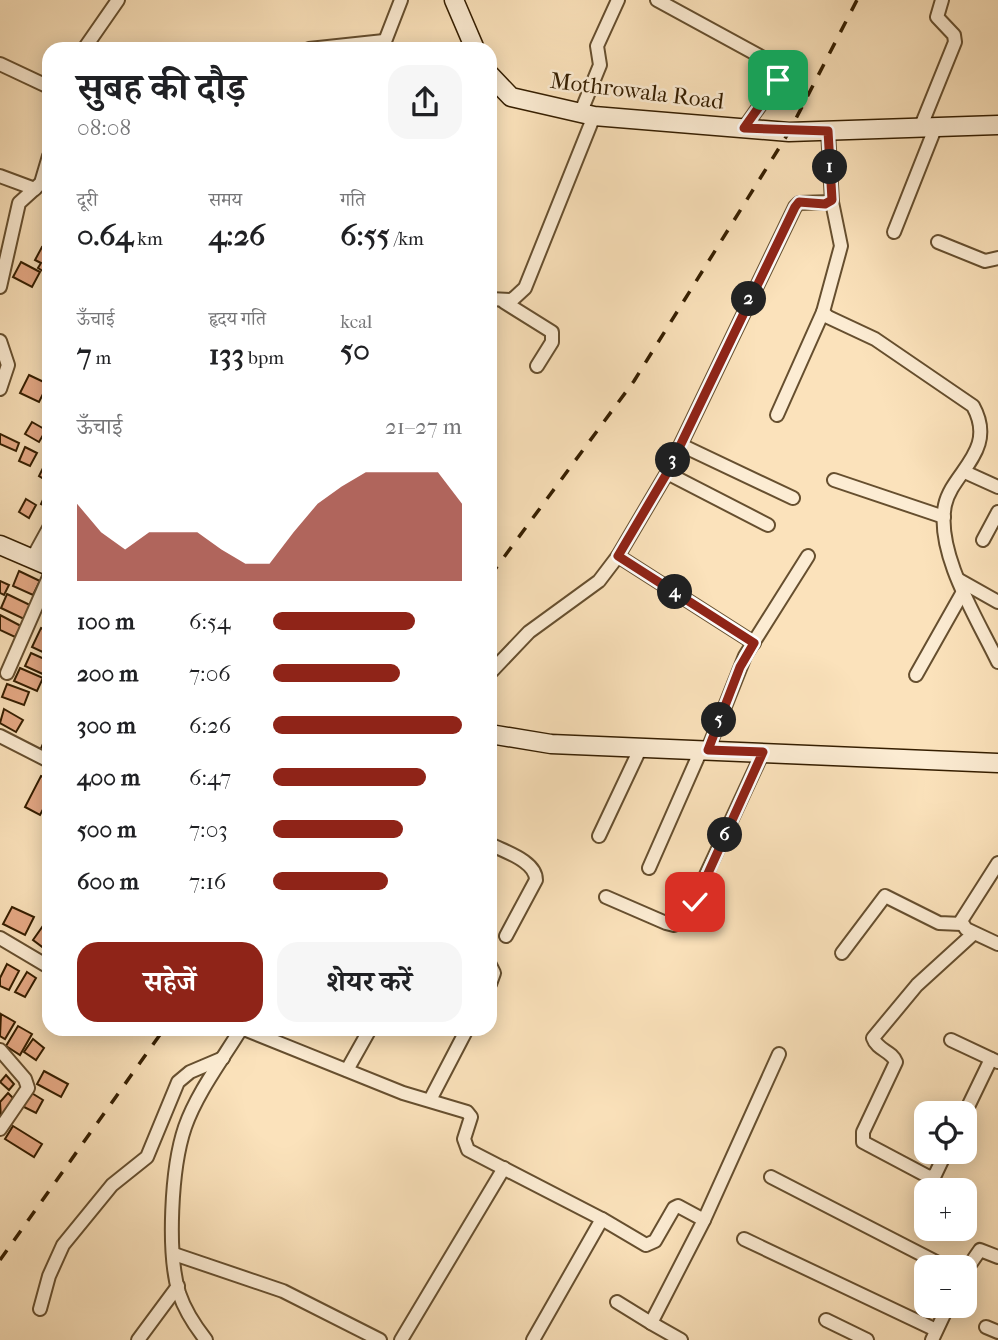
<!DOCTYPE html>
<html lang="hi">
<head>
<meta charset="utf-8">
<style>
  :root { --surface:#fff; --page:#f6f6f6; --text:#202124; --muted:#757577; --accent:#8f2418 }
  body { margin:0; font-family:"IM FELL French Canon","Noto Serif Devanagari",serif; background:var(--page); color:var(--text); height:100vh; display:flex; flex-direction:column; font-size:26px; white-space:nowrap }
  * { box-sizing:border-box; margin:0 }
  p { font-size:23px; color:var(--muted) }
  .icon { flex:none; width:38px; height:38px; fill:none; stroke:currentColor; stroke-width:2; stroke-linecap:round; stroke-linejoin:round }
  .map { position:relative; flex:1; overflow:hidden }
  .drawer { position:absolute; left:42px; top:42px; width:455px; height:994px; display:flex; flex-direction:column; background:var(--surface); border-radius:21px; box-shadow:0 4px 18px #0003 }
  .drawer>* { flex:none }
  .fabs { position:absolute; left:914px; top:1101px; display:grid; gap:14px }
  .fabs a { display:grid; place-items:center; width:63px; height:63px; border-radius:14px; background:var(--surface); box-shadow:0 4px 18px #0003; font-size:35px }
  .pin { position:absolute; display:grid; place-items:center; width:60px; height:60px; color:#fff; margin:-30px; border-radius:14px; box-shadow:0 4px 10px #0006 }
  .km { position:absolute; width:35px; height:35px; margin:-18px; border-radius:50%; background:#222; color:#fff; font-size:19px; line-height:35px; text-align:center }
  .round { display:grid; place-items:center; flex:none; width:74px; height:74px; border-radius:21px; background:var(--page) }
  .head { display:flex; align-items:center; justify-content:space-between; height:119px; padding:0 35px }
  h1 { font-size:38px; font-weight:700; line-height:52px }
  .figures { display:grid; grid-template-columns:repeat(3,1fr); gap:10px; height:119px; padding:7px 35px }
  .figures div { display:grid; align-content:center }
  .figures b { font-size:30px; font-weight:700 }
  .figures small { font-size:19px; font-weight:400 }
  .figures p { font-size:19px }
  .chart { height:196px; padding:14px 35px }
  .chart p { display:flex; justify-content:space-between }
  .chart svg { width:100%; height:126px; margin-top:7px; fill:var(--accent); opacity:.7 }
  .cta { display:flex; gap:14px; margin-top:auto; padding:14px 35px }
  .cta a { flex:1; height:80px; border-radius:21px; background:var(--accent); color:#fff; font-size:28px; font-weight:700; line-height:80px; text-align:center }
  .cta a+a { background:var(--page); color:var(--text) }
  ul { padding:0 35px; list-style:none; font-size:23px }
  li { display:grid; grid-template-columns:112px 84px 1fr; align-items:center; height:52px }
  li i { height:18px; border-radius:9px; background:var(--accent) }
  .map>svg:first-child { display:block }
  .building { fill:#e8ab87; stroke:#351e00; stroke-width:2 }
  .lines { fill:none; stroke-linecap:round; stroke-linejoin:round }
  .street-casing { stroke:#664f2f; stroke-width:16 }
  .secondary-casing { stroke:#351e00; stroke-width:21 }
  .street { stroke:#fcecd3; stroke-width:12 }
  .secondary { stroke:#fcecd3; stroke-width:18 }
  .rail { stroke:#351e00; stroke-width:3.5; stroke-dasharray:12 12; stroke-linecap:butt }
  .route-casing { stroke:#fff; stroke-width:14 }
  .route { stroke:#8f2418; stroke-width:9 }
  .labels { text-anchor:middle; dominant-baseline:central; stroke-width:5; stroke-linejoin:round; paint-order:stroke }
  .street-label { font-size:23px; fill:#351e00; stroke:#fcecd3 }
</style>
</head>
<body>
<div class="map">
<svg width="998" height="1340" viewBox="0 0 998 1340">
  <rect width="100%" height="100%" fill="#fbe2bb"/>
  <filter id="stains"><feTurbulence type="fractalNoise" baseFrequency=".00286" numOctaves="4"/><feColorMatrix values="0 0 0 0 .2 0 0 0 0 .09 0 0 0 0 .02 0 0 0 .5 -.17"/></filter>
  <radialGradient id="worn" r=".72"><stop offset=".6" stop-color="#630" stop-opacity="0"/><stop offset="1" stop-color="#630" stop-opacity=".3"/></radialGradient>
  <g class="building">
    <polygon points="42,247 49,249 49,275 38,268 41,263 35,260"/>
    <polygon points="21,262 40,272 32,287 13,277"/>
    <polygon points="29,375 48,384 39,402 20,393"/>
    <polygon points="32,422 46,430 39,442 25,434"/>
    <polygon points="0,434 19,443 16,451 0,444"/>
    <polygon points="25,447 37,453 30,466 19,461"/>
    <polygon points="45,464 49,467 49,482 39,476"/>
    <polygon points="49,487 49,508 41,504"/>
    <polygon points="26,499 36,505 29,518 19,512"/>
    <polygon points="19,571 40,581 33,595 13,586"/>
    <polygon points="0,581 9,585 4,595 0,593"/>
    <polygon points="7,594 30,605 24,619 1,608"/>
    <polygon points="0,615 21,626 15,637 0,630"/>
    <polygon points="41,628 49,632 49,655 32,647"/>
    <polygon points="31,653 49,661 45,675 25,666"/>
    <polygon points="20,668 43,678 37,691 14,681"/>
    <polygon points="7,684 29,692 24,705 2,697"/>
    <polygon points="4,709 23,720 16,732 0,723"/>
    <polygon points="45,739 49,741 49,757 39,753"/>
    <polygon points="41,776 49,780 49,798 40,815 25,807"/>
    <polygon points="12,907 34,917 25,935 3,924"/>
    <polygon points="45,923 49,926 49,944 45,949 33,940"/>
    <polygon points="7,964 19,971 9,990 0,986 0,978"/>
    <polygon points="27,972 36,978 25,997 15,992"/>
    <polygon points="1,1014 15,1022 5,1039 0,1036"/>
    <polygon points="18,1026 32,1034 20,1055 6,1046"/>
    <polygon points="33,1039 44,1048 36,1060 24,1052"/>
    <polygon points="44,1071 68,1084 61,1097 37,1084"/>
    <polygon points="6,1075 14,1084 9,1090 0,1082"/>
    <polygon points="30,1092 43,1100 36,1113 22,1106"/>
    <polygon points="8,1093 17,1102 1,1119 0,1102"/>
    <polygon points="13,1126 42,1144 34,1157 5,1139"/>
  </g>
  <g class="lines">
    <g class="street-casing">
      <g id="street">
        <polyline points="657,0 778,66 778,80 744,128"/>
        <polyline points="84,49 118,0"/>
        <polyline points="309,49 384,41"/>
        <polyline points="382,49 401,0"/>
        <polyline points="0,64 49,87"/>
        <polyline points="580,114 600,65 597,46 618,0"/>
        <polyline points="921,126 955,42 954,35 937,17 942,0"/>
        <polyline points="0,176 35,189"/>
        <path d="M 832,202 L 841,246 L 823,312 L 828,317 L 875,339 L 973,406 C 998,451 952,472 945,505 C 935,553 978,620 998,662"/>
        <polyline points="894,232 936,126"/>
        <polyline points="938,242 985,261 998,258"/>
        <polyline points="0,287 19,203 41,183 49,156"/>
        <polyline points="490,299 512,300 525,288 594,116"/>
        <polyline points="504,302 552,332 552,342 537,366"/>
        <polyline points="0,341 8,365 0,389"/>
        <polyline points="777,415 823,312"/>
        <polyline points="681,445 793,498"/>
        <polyline points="667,473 768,525"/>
        <polyline points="967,473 998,487"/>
        <polyline points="834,480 944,517"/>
        <polyline points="983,540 998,512"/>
        <polyline points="618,556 754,643"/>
        <polyline points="32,559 49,528"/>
        <polyline points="959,580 998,602"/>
        <polyline points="7,673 49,577"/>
        <polyline points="490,673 529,632 599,581 618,556 667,473 795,207 799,203 832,202 828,131"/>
        <polyline points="916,675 964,590"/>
        <polyline points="0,736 49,761"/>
        <polyline points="708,749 745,656 808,556"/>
        <polyline points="599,836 641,747"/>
        <path d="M 490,844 C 505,852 536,861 536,880 L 506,936"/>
        <polyline points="998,863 961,921 966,929 998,944"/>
        <polyline points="649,868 701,750"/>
        <polyline points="606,897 666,923 674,925 685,920 763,752"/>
        <polyline points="0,938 49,967"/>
        <polyline points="842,953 885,896 939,923 962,924"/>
        <polyline points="490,965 494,973 490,984"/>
        <polyline points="244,1029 403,1093 467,1112 471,1117 464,1139 468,1150 602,1219 533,1340"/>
        <polyline points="951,1040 998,1062"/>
        <polyline points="0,1050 25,1079 28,1088 0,1129"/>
        <polyline points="347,1070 370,1029"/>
        <polyline points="430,1100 467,1029"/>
        <polyline points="964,1115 991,1059"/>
        <path d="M 946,1152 L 935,1175 L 929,1177 L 863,1142 L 863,1132 L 896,1062 C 892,1051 877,1050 873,1038 L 917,985 L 973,934"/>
        <polyline points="771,1177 946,1267"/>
        <polyline points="602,1219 646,1245 655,1241 674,1208 678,1206 704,1220 779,1054"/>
        <polyline points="744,1239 936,1330"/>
        <polyline points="174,1254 283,1291 380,1340"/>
        <polyline points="964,1273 980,1250 998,1257"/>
        <polyline points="617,1302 651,1323 704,1220"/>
        <polyline points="40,1309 49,1276 63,1245 112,1185 147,1157 178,1082 190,1072 223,1058"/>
        <polyline points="826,1320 867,1340"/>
        <polyline points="651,1323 681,1340"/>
        <polyline points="986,1327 998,1332"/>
        <polyline points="138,1340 178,1286"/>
        <path d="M 206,1340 C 195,1326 185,1311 179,1293 C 167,1253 171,1168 185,1127 C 197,1093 222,1060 241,1029"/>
        <polyline points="401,1340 504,1168"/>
        <polyline points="932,1340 948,1306"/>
      </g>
    </g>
    <g class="secondary-casing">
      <g id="secondary">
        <polyline points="454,0 475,49"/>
        <polyline points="490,75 511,97 594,116 789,132 998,125"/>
        <polyline points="0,545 49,566"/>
        <polyline points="490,734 551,744 998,763"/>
      </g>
    </g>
    <use href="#street" class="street"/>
    <use href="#secondary" class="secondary"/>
    <g class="rail">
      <polyline points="490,576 634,381 789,132 857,0"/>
      <polyline points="0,1260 164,1029"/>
    </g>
  </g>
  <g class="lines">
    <g class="route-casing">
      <polyline id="route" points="695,902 763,752 708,750 740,667 754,643 618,556 667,473 795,207 799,202 825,204 832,200 828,131 744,128 778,80"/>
    </g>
    <use href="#route" class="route"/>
  </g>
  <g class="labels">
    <g class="street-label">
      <text transform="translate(637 91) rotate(7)">Mothrowala Road</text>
    </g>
  </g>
  <rect width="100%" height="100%" filter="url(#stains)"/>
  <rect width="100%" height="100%" fill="url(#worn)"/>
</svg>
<div class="fabs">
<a><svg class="icon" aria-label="locate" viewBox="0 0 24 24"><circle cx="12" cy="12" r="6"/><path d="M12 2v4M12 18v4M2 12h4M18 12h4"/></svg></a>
<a>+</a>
<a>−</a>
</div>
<div class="pin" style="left:778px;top:80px;background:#1e9e55"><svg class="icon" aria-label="arrive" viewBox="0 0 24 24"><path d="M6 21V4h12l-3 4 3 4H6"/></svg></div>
<div class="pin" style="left:695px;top:902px;background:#d93025"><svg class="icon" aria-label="check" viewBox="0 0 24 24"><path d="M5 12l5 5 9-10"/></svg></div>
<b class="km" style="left:830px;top:167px">1</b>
<b class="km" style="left:749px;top:299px">2</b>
<b class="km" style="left:673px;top:460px">3</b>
<b class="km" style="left:675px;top:592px">4</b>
<b class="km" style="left:719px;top:720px">5</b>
<b class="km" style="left:725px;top:835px">6</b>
<section class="drawer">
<div class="head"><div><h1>सुबह की दौड़</h1><p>08:08</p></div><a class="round"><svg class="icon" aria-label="share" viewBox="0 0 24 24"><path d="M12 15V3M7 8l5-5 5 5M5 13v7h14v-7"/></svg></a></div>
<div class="figures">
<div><p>दूरी</p><b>0.64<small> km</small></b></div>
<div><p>समय</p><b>4:26</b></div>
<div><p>गति</p><b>6:55<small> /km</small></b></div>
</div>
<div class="figures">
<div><p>ऊँचाई</p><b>7<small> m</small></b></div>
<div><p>हृदय गति</p><b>133<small> bpm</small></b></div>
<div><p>kcal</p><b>50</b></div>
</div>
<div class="chart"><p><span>ऊँचाई</span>21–27 m</p>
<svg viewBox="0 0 160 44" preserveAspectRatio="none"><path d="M0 44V17L10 27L20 33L30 27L40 27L50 27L60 33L70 38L80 38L90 27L100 17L110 11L120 6L130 6L140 6L150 6L160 17V44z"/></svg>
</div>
<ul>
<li><b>100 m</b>6:54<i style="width:75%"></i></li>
<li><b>200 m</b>7:06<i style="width:67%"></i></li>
<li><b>300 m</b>6:26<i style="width:100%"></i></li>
<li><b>400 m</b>6:47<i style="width:81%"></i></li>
<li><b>500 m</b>7:03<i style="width:69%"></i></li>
<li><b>600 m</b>7:16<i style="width:61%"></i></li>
</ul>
<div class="cta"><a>सहेजें</a><a>शेयर करें</a></div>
</section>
</div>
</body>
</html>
